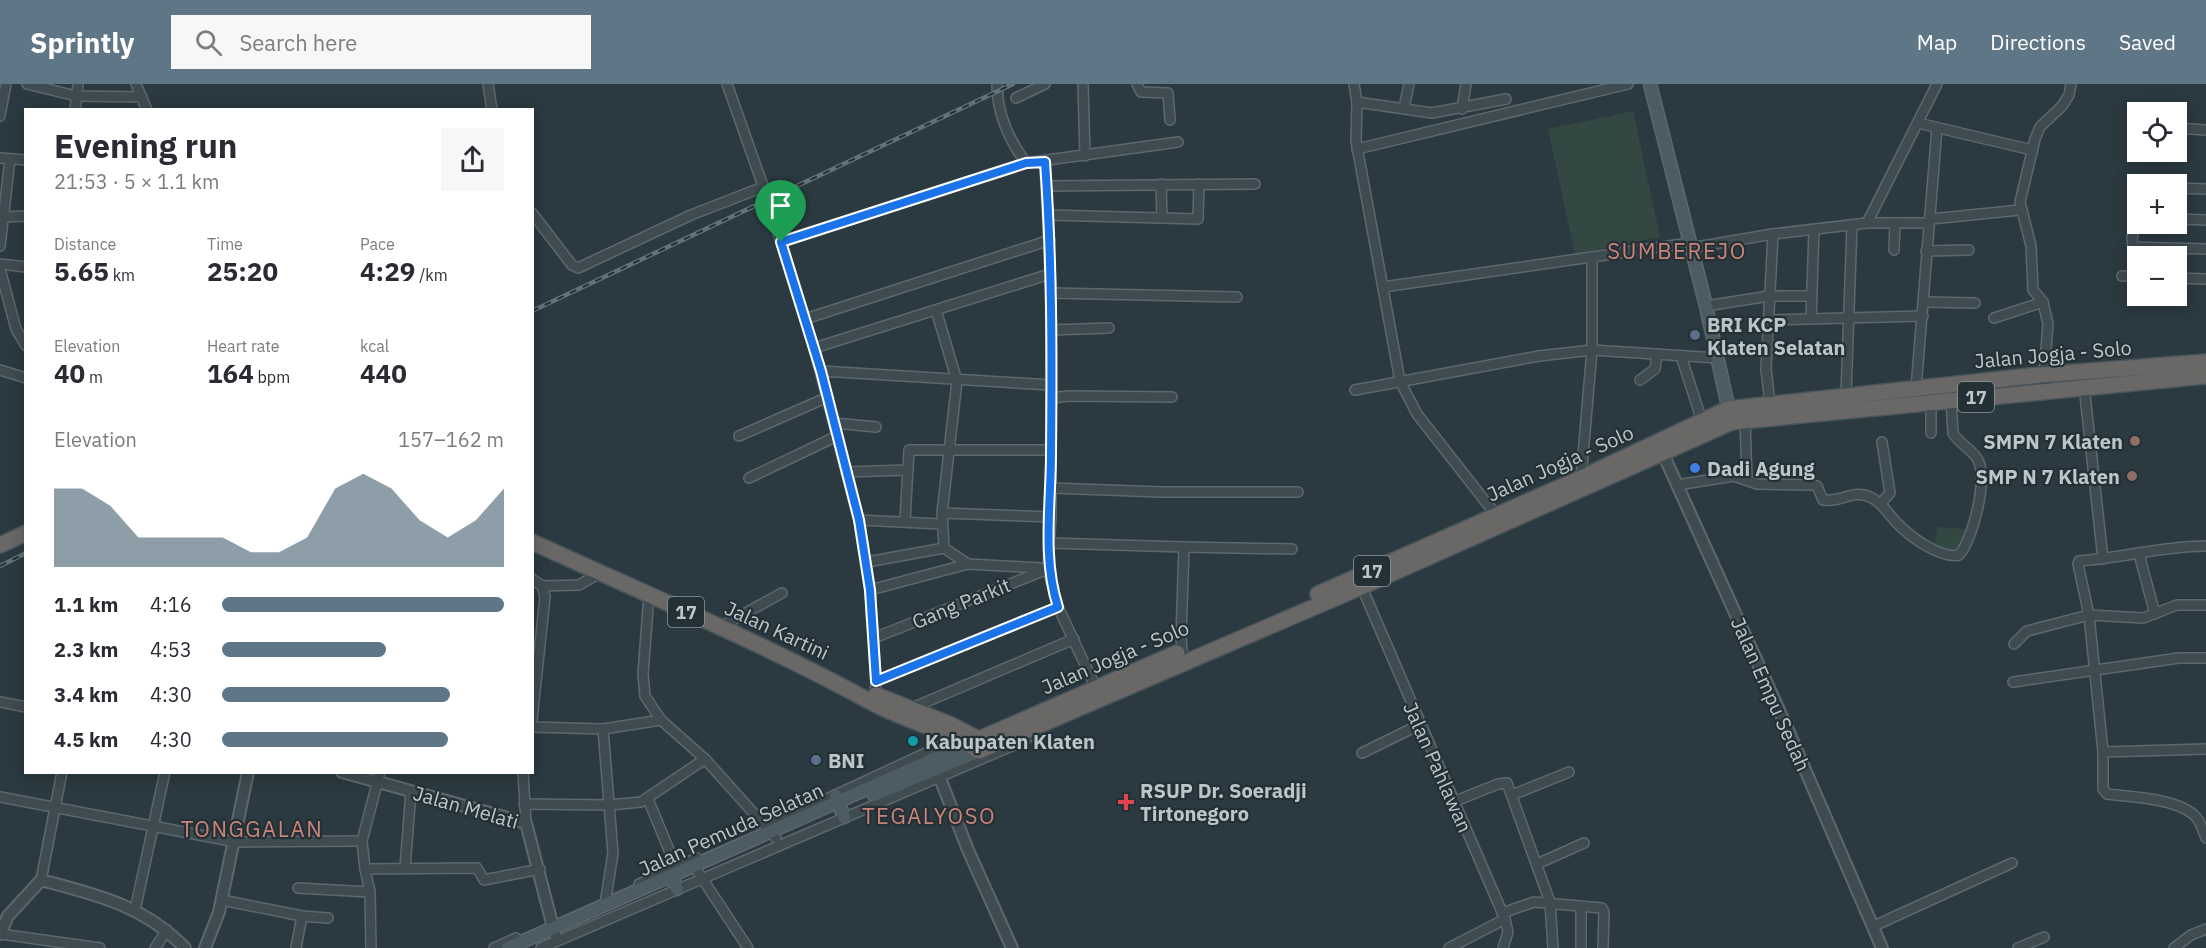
<!DOCTYPE html>
<html lang="en">
<head>
<meta charset="utf-8">
<style>
  :root { --surface:#fff; --page:#f7f7f7; --text:#2b2b33; --muted:#7c7c81; --accent:#5f7686 }
  body { margin:0; font-family:"IBM Plex Sans",sans-serif; background:var(--page); color:var(--text); height:100vh; display:flex; flex-direction:column; font-size:22px; white-space:nowrap }
  * { box-sizing:border-box; margin:0 }
  p { font-size:20px; color:var(--muted) }
  .icon { flex:none; width:33px; height:33px; fill:none; stroke:currentColor; stroke-width:2; stroke-linecap:round; stroke-linejoin:round }
  .map { position:relative; flex:1; overflow:hidden }
  .panel { position:absolute; left:24px; top:24px; width:510px; height:666px; display:flex; flex-direction:column; background:var(--surface); border-radius:0px; box-shadow:0 3px 15px #0003 }
  .panel>* { flex:none }
  .controls { position:absolute; left:2127px; top:18px; display:grid; gap:12px }
  .controls a { display:grid; place-items:center; width:60px; height:60px; border-radius:0px; background:var(--surface); box-shadow:0 3px 15px #0003; font-size:30px }
  .pin { position:absolute; display:grid; place-items:center; width:51px; height:51px; color:#fff; margin:-62px -26px; border-radius:50% 50% 50% 0; rotate:-45deg; box-shadow:0 0 6px #0007 }
  .pin .icon { rotate:45deg }
  .round { display:grid; place-items:center; flex:none; width:63px; height:63px; border-radius:0px; background:var(--page) }
  .headline { display:flex; align-items:center; justify-content:space-between; height:102px; padding:0 30px }
  h1 { font-size:33px; font-weight:700; line-height:45px }
  .stats { display:grid; grid-template-columns:repeat(3,1fr); gap:9px; height:102px; padding:6px 30px }
  .stats div { display:grid; align-content:center }
  .stats b { font-size:26px; font-weight:700 }
  .stats small { font-size:16px; font-weight:400 }
  .stats p { font-size:16px }
  .chart { height:168px; padding:12px 30px }
  .chart p { display:flex; justify-content:space-between }
  .chart svg { width:100%; height:108px; margin-top:6px; fill:var(--accent); opacity:.7 }
  ul { padding:0 30px; list-style:none; font-size:20px }
  li { display:grid; grid-template-columns:96px 72px 1fr; align-items:center; height:45px }
  li i { height:15px; border-radius:8px; background:var(--accent) }
  header { display:flex; align-items:center; gap:36px; box-sizing:border-box; height:84px; padding:0 30px; background:var(--accent); color:#fff }
  header strong { font-size:28px }
  nav { display:flex; gap:33px; margin-inline-start:auto; font-size:21px }
  .search { width:420px; height:54px; background:var(--page); display:flex; align-items:center; gap:15px; box-sizing:border-box; padding:0 21px; border-radius:0px; color:var(--muted); font-size:22px }
  .map>svg:first-child { display:block }
  .green { fill:#334842 }
  .lines { fill:none; stroke-linecap:round; stroke-linejoin:round }
  .minor-casing { stroke:#5c686e; stroke-width:12 }
  .tertiary-casing { stroke:#5c686e; stroke-width:14 }
  .secondary-casing { stroke:#5c686e; stroke-width:15 }
  .trunk-casing { stroke:#49555b; stroke-width:18 }
  .minor { stroke:#3e4b50; stroke-width:9 }
  .tertiary { stroke:#3e4b50; stroke-width:10 }
  .secondary { stroke:#4d5b63; stroke-width:12 }
  .trunk { stroke:#696866; stroke-width:15 }
  .rail-casing { stroke:#637279; stroke-width:4.5 }
  .rail { stroke:#233036; stroke-width:2; stroke-dasharray:7; stroke-linecap:butt }
  .route-casing { stroke:#fff; stroke-width:12 }
  .route { stroke:#1a73e8; stroke-width:8 }
  .service-dot { fill:#5c6f8a; stroke:#233036; stroke-width:2 }
  .education-dot { fill:#8d6e63; stroke:#233036; stroke-width:2 }
  .shop-dot { fill:#3f7fe0; stroke:#233036; stroke-width:2 }
  .culture-dot { fill:#0f9aa8; stroke:#233036; stroke-width:2 }
  .health-dot { fill:#e0444e; stroke:#233036; stroke-width:2 }
  .labels { text-anchor:middle; dominant-baseline:central; stroke-width:4.5; stroke-linejoin:round; paint-order:stroke }
  .shield { fill:#233036; stroke:#8d989e; stroke-width:1.5 }
  .shield-label { font-size:18px; font-weight:bold; fill:#bbc5ca }
  .poi-label { font-size:20px; font-weight:bold; fill:#bbc5ca; stroke:#233036; text-anchor:start }
  .street-label { font-size:20px; fill:#bbc5ca; stroke:#233036 }
  .quarter-label { font-size:22px; letter-spacing:1.5px; fill:#ca8477; stroke:#233036 }
</style>
</head>
<body>
<header>
<strong>Sprintly</strong>
<div class="search"><svg class="icon" aria-label="search" viewBox="0 0 24 24"><circle cx="10" cy="10" r="6"/><path d="M15 15l6 6"/></svg>Search here</div>
<nav><a>Map</a><a>Directions</a><a>Saved</a></nav>
</header>
<div class="map">
<svg width="2206" height="864" viewBox="0 0 2206 864">
  <rect width="100%" height="100%" fill="#2b3a40"/>
  <g class="green">
    <polygon points="1633,27 1660,153 1575,170 1548,45"/>
    <polygon points="1937,443 1967,445 1964,463 1949,471 1934,465"/>
  </g>
  <g class="lines">
    <g class="minor-casing">
      <g id="minor">
        <polyline points="27,0 76,12 142,13"/>
        <polyline points="136,0 147,26"/>
        <polyline points="488,0 492,26"/>
        <polyline points="727,0 768,116 814,264 859,436 870,506 876,597 875,610"/>
        <path d="M 997,0 C 997,29 1009,56 1026,79"/>
        <polyline points="1083,0 1085,72"/>
        <polyline points="1137,0 1141,8 1168,9 1170,36"/>
        <polyline points="1354,0 1357,18 1356,57 1400,297 1417,330 1496,431"/>
        <polyline points="1016,14 1045,0"/>
        <polyline points="1357,18 1432,29 1506,15"/>
        <polyline points="1404,24 1409,0"/>
        <polyline points="1462,25 1466,0"/>
        <polyline points="75,26 78,0"/>
        <polyline points="0,32 6,0"/>
        <polyline points="1918,39 2032,66"/>
        <polyline points="2176,44 2206,46"/>
        <polyline points="1357,65 1628,0"/>
        <polyline points="0,74 26,76"/>
        <polyline points="1045,78 1051,209 1051,433 1048,485 1058,523 1096,604"/>
        <polyline points="1161,100 1162,134"/>
        <polyline points="1047,102 1255,100"/>
        <polyline points="2176,104 2206,105"/>
        <polyline points="532,129 572,181 578,184 691,131 763,103"/>
        <polyline points="1049,131 1198,135 1199,100"/>
        <polyline points="4,133 26,132"/>
        <polyline points="1931,135 2020,126"/>
        <polyline points="2138,135 2132,153 2133,163 2206,165"/>
        <polyline points="2176,135 2206,136"/>
        <polyline points="1867,139 1929,139"/>
        <polyline points="781,158 1026,79 1178,58"/>
        <polyline points="0,162 10,75"/>
        <polyline points="1690,164 1773,150 1867,139 1937,0"/>
        <polyline points="1894,166 1895,139"/>
        <polyline points="1926,167 1969,166"/>
        <polyline points="0,180 26,183"/>
        <polyline points="0,185 16,245 26,262"/>
        <polyline points="2122,192 2138,192"/>
        <polyline points="2176,194 2206,195"/>
        <polyline points="1383,203 1689,159"/>
        <polyline points="1051,209 1237,213"/>
        <polyline points="1924,218 1975,219"/>
        <polyline points="1706,222 1769,212 1812,212"/>
        <polyline points="936,226 957,297 942,429 944,464 968,480"/>
        <polyline points="1994,234 2043,218"/>
        <polyline points="805,235 1050,156"/>
        <polyline points="1811,235 1814,146"/>
        <polyline points="1769,236 1923,232"/>
        <polyline points="1051,246 1109,244"/>
        <polyline points="814,264 1050,190"/>
        <polyline points="1681,272 1702,337"/>
        <polyline points="0,286 26,294"/>
        <polyline points="821,287 1051,301"/>
        <polyline points="1640,296 1655,285 1657,271"/>
        <polyline points="2084,302 2103,475"/>
        <polyline points="1916,305 1937,44"/>
        <polyline points="1355,306 1539,272 1592,266 1718,274"/>
        <polyline points="2046,306 2044,291 2048,240 2043,218 2033,206 2031,162 2020,118 2035,55 2040,43 2062,22 2069,11 2071,0"/>
        <polyline points="1846,311 1852,141"/>
        <polyline points="1051,314 1069,312 1172,313"/>
        <polyline points="1931,317 1931,349"/>
        <polyline points="1770,319 1766,285 1773,150"/>
        <polyline points="1745,336 1747,396"/>
        <polyline points="834,339 876,343"/>
        <polyline points="739,352 828,313"/>
        <polyline points="846,388 908,386"/>
        <polyline points="749,394 837,352"/>
        <polyline points="1581,394 1592,266 1592,174"/>
        <path d="M 1677,401 L 1734,392 L 1757,400 L 1813,401 L 1817,402 L 1823,416 C 1842,419 1853,404 1872,414 C 1882,419 1887,428 1895,437 C 1908,451 1939,475 1959,471 C 1973,455 1988,396 1978,376 C 1972,365 1959,360 1953,349 L 1951,316"/>
        <polyline points="1051,404 1162,408 1298,408"/>
        <polyline points="1881,419 1890,409 1882,358"/>
        <polyline points="942,429 1051,433"/>
        <polyline points="859,436 941,440"/>
        <polyline points="905,436 909,366 1051,366"/>
        <polyline points="1050,459 1184,463 1181,553 1182,567 1186,574"/>
        <path d="M 2206,462 C 2163,462 2122,474 2079,477 L 2078,480 L 2089,531 L 2103,668 L 2103,705 L 2107,710 C 2130,713 2179,714 2196,733 C 2201,739 2203,747 2206,754"/>
        <polyline points="1184,463 1292,465"/>
        <polyline points="2139,470 2155,530"/>
        <polyline points="867,478 944,464"/>
        <polyline points="532,495 542,502 545,513 532,636"/>
        <polyline points="1360,499 1505,835 1508,848 1503,864"/>
        <polyline points="542,502 579,501 600,489"/>
        <polyline points="870,506 968,480 1041,484"/>
        <polyline points="649,511 643,590 645,612 661,636 705,675 776,754"/>
        <polyline points="722,542 782,509"/>
        <polyline points="874,554 1048,485"/>
        <polyline points="2014,560 2027,547 2089,531 2143,534 2177,521 2206,521"/>
        <polyline points="876,597 1058,523"/>
        <polyline points="2013,598 2179,574 2206,574"/>
        <polyline points="0,618 26,623"/>
        <polyline points="912,624 1074,555"/>
        <polyline points="532,643 603,645 661,636"/>
        <polyline points="603,645 613,769 606,814"/>
        <polyline points="2103,668 2206,665"/>
        <polyline points="1362,669 1419,641"/>
        <polyline points="523,688 526,739"/>
        <polyline points="1512,711 1569,688"/>
        <polyline points="0,713 236,758 362,757"/>
        <polyline points="648,715 676,783"/>
        <polyline points="1453,718 1498,700 1507,699 1550,818 1553,864"/>
        <polyline points="524,720 609,721 641,718 705,675"/>
        <polyline points="773,740 956,655"/>
        <polyline points="1537,780 1584,759"/>
        <polyline points="694,782 748,864"/>
        <polyline points="405,784 411,707"/>
        <polyline points="365,785 362,757 380,688"/>
        <polyline points="41,796 62,688"/>
        <polyline points="639,800 697,774"/>
        <polyline points="298,804 370,808"/>
        <polyline points="222,816 302,832 328,834"/>
        <polyline points="135,826 165,688"/>
        <polyline points="1502,829 1534,818 1602,824 1604,828 1603,864"/>
        <polyline points="1874,842 2012,779"/>
        <polyline points="0,850 100,864"/>
        <polyline points="155,864 167,846"/>
        <polyline points="296,864 302,832"/>
        <polyline points="371,864 370,808 365,785 477,784 484,796 540,785"/>
        <polyline points="494,864 516,854"/>
        <polyline points="541,864 1014,661 1025,656 1033,647"/>
        <polyline points="1449,864 1505,835"/>
        <polyline points="1581,864 1581,823"/>
        <polyline points="2018,864 2044,853"/>
        <polyline points="2174,864 2191,851 2206,845"/>
      </g>
    </g>
    <g class="tertiary-casing">
      <g id="tertiary">
        <polyline points="1660,363 1788,646 1882,864"/>
        <polyline points="934,679 968,766 1012,864"/>
        <polyline points="342,688 526,739 555,851"/>
        <path d="M 0,850 L 8,832 L 41,796 C 97,811 143,821 185,864"/>
        <polyline points="205,864 219,828 248,688"/>
      </g>
    </g>
    <g class="secondary-casing">
      <g id="secondary">
        <polyline points="1650,0 1706,222 1730,331"/>
        <polyline points="874,711 979,667"/>
        <polyline points="836,712 844,733"/>
        <polyline points="671,792 677,805"/>
        <polyline points="508,864 968,660"/>
      </g>
    </g>
    <g class="trunk-casing">
      <g id="trunk">
        <path d="M 532,458 C 646,510 761,558 871,618 C 905,637 946,645 979,667 L 1361,503 L 1732,338 L 2206,292"/>
        <polyline points="0,461 26,449"/>
        <polyline points="1318,510 1581,394 1728,325 2040,291 2206,278"/>
        <polyline points="876,611 949,640 986,659"/>
        <polyline points="968,660 1177,569"/>
      </g>
    </g>
    <use href="#minor" class="minor"/>
    <use href="#tertiary" class="tertiary"/>
    <use href="#secondary" class="secondary"/>
    <use href="#trunk" class="trunk"/>
    <g class="rail-casing">
      <g id="rail">
        <polyline points="532,227 1013,0"/>
        <polyline points="0,482 26,469"/>
      </g>
    </g>
    <use href="#rail" class="rail"/>
  </g>
  <g class="lines">
    <g class="route-casing">
      <path id="route" d="M 1045,78 C 1052,175 1052,272 1051,369 C 1051,420 1042,474 1058,523 L 876,597 L 870,506 L 859,436 L 821,287 L 781,158 L 1026,79 Z"/>
    </g>
    <use href="#route" class="route"/>
  </g>
  <g class="service-dot">
    <circle cx="1695" cy="251" r="6"/>
    <circle cx="816" cy="676" r="6"/>
  </g>
  <g class="education-dot">
    <circle cx="2135" cy="357" r="6"/>
    <circle cx="2132" cy="392" r="6"/>
  </g>
  <circle class="shop-dot" cx="1695" cy="384" r="6"/>
  <circle class="culture-dot" cx="913" cy="657" r="6"/>
  <path class="health-dot" d="M1123 709h6v6h6v6h-6v6h-6v-6h-6v-6h6z"/>
  <g class="labels">
    <g class="shield">
      <rect x="1958" y="298" width="36" height="30" rx="4.5"/>
      <rect x="1354" y="472" width="36" height="30" rx="4.5"/>
      <rect x="668" y="513" width="36" height="30" rx="4.5"/>
    </g>
    <g class="shield-label">
      <text x="1976" y="313">17</text>
      <text x="1372" y="487">17</text>
      <text x="686" y="528">17</text>
    </g>
    <g class="poi-label">
      <text x="1707" y="240">BRI KCP<tspan x="1707" dy="23">Klaten Selatan</tspan></text>
      <text x="2123" y="357" text-anchor="end">SMPN 7 Klaten</text>
      <text x="1707" y="384">Dadi Agung</text>
      <text x="2120" y="392" text-anchor="end">SMP N 7 Klaten</text>
      <text x="925" y="657">Kabupaten Klaten</text>
      <text x="828" y="676">BNI</text>
      <text x="1140" y="706">RSUP Dr. Soeradji<tspan x="1140" dy="23">Tirtonegoro</tspan></text>
    </g>
    <g class="street-label">
      <text transform="translate(2053 270) rotate(-5)">Jalan Jogja - Solo</text>
      <text transform="translate(1560 379) rotate(-24)">Jalan Jogja - Solo</text>
      <text transform="translate(961 519) rotate(-22)">Gang Parkit</text>
      <text transform="translate(777 546) rotate(25)">Jalan Kartini</text>
      <text transform="translate(1115 573) rotate(-23)">Jalan Jogja - Solo</text>
      <text transform="translate(1771 610) rotate(66)">Jalan Empu Sedah</text>
      <text transform="translate(1438 683) rotate(66)">Jalan Pahlawan</text>
      <text transform="translate(466 723) rotate(16)">Jalan Melati</text>
      <text transform="translate(731 745) rotate(-24)">Jalan Pemuda Selatan</text>
    </g>
    <g class="quarter-label">
      <text x="1677" y="166">SUMBEREJO</text>
      <text x="929" y="731">TEGALYOSO</text>
      <text x="252" y="744">TONGGALAN</text>
    </g>
  </g>
</svg>
<div class="controls">
<a><svg class="icon" aria-label="locate" viewBox="0 0 24 24"><circle cx="12" cy="12" r="6"/><path d="M12 2v4M12 18v4M2 12h4M18 12h4"/></svg></a>
<a>+</a>
<a>−</a>
</div>
<div class="pin" style="left:781px;top:158px;background:#1e9e55"><svg class="icon" aria-label="arrive" viewBox="0 0 24 24"><path d="M6 21V4h12l-3 4 3 4H6"/></svg></div>
<section class="panel">
<div class="headline"><div><h1>Evening run</h1><p>21:53 · 5 × 1.1 km</p></div><a class="round"><svg class="icon" aria-label="share" viewBox="0 0 24 24"><path d="M12 15V3M7 8l5-5 5 5M5 13v7h14v-7"/></svg></a></div>
<div class="stats">
<div><p>Distance</p><b>5.65<small> km</small></b></div>
<div><p>Time</p><b>25:20</b></div>
<div><p>Pace</p><b>4:29<small> /km</small></b></div>
</div>
<div class="stats">
<div><p>Elevation</p><b>40<small> m</small></b></div>
<div><p>Heart rate</p><b>164<small> bpm</small></b></div>
<div><p>kcal</p><b>440</b></div>
</div>
<div class="chart"><p><span>Elevation</span>157–162 m</p>
<svg viewBox="0 0 160 44" preserveAspectRatio="none"><path d="M0 44V12L10 12L20 19L30 32L40 32L50 32L60 32L70 38L80 38L90 32L100 12L110 6L120 12L130 25L140 32L150 25L160 12V44z"/></svg>
</div>
<ul>
<li><b>1.1 km</b>4:16<i style="width:100%"></i></li>
<li><b>2.3 km</b>4:53<i style="width:58%"></i></li>
<li><b>3.4 km</b>4:30<i style="width:81%"></i></li>
<li><b>4.5 km</b>4:30<i style="width:80%"></i></li>
</ul>
</section>
</div>
</body>
</html>
